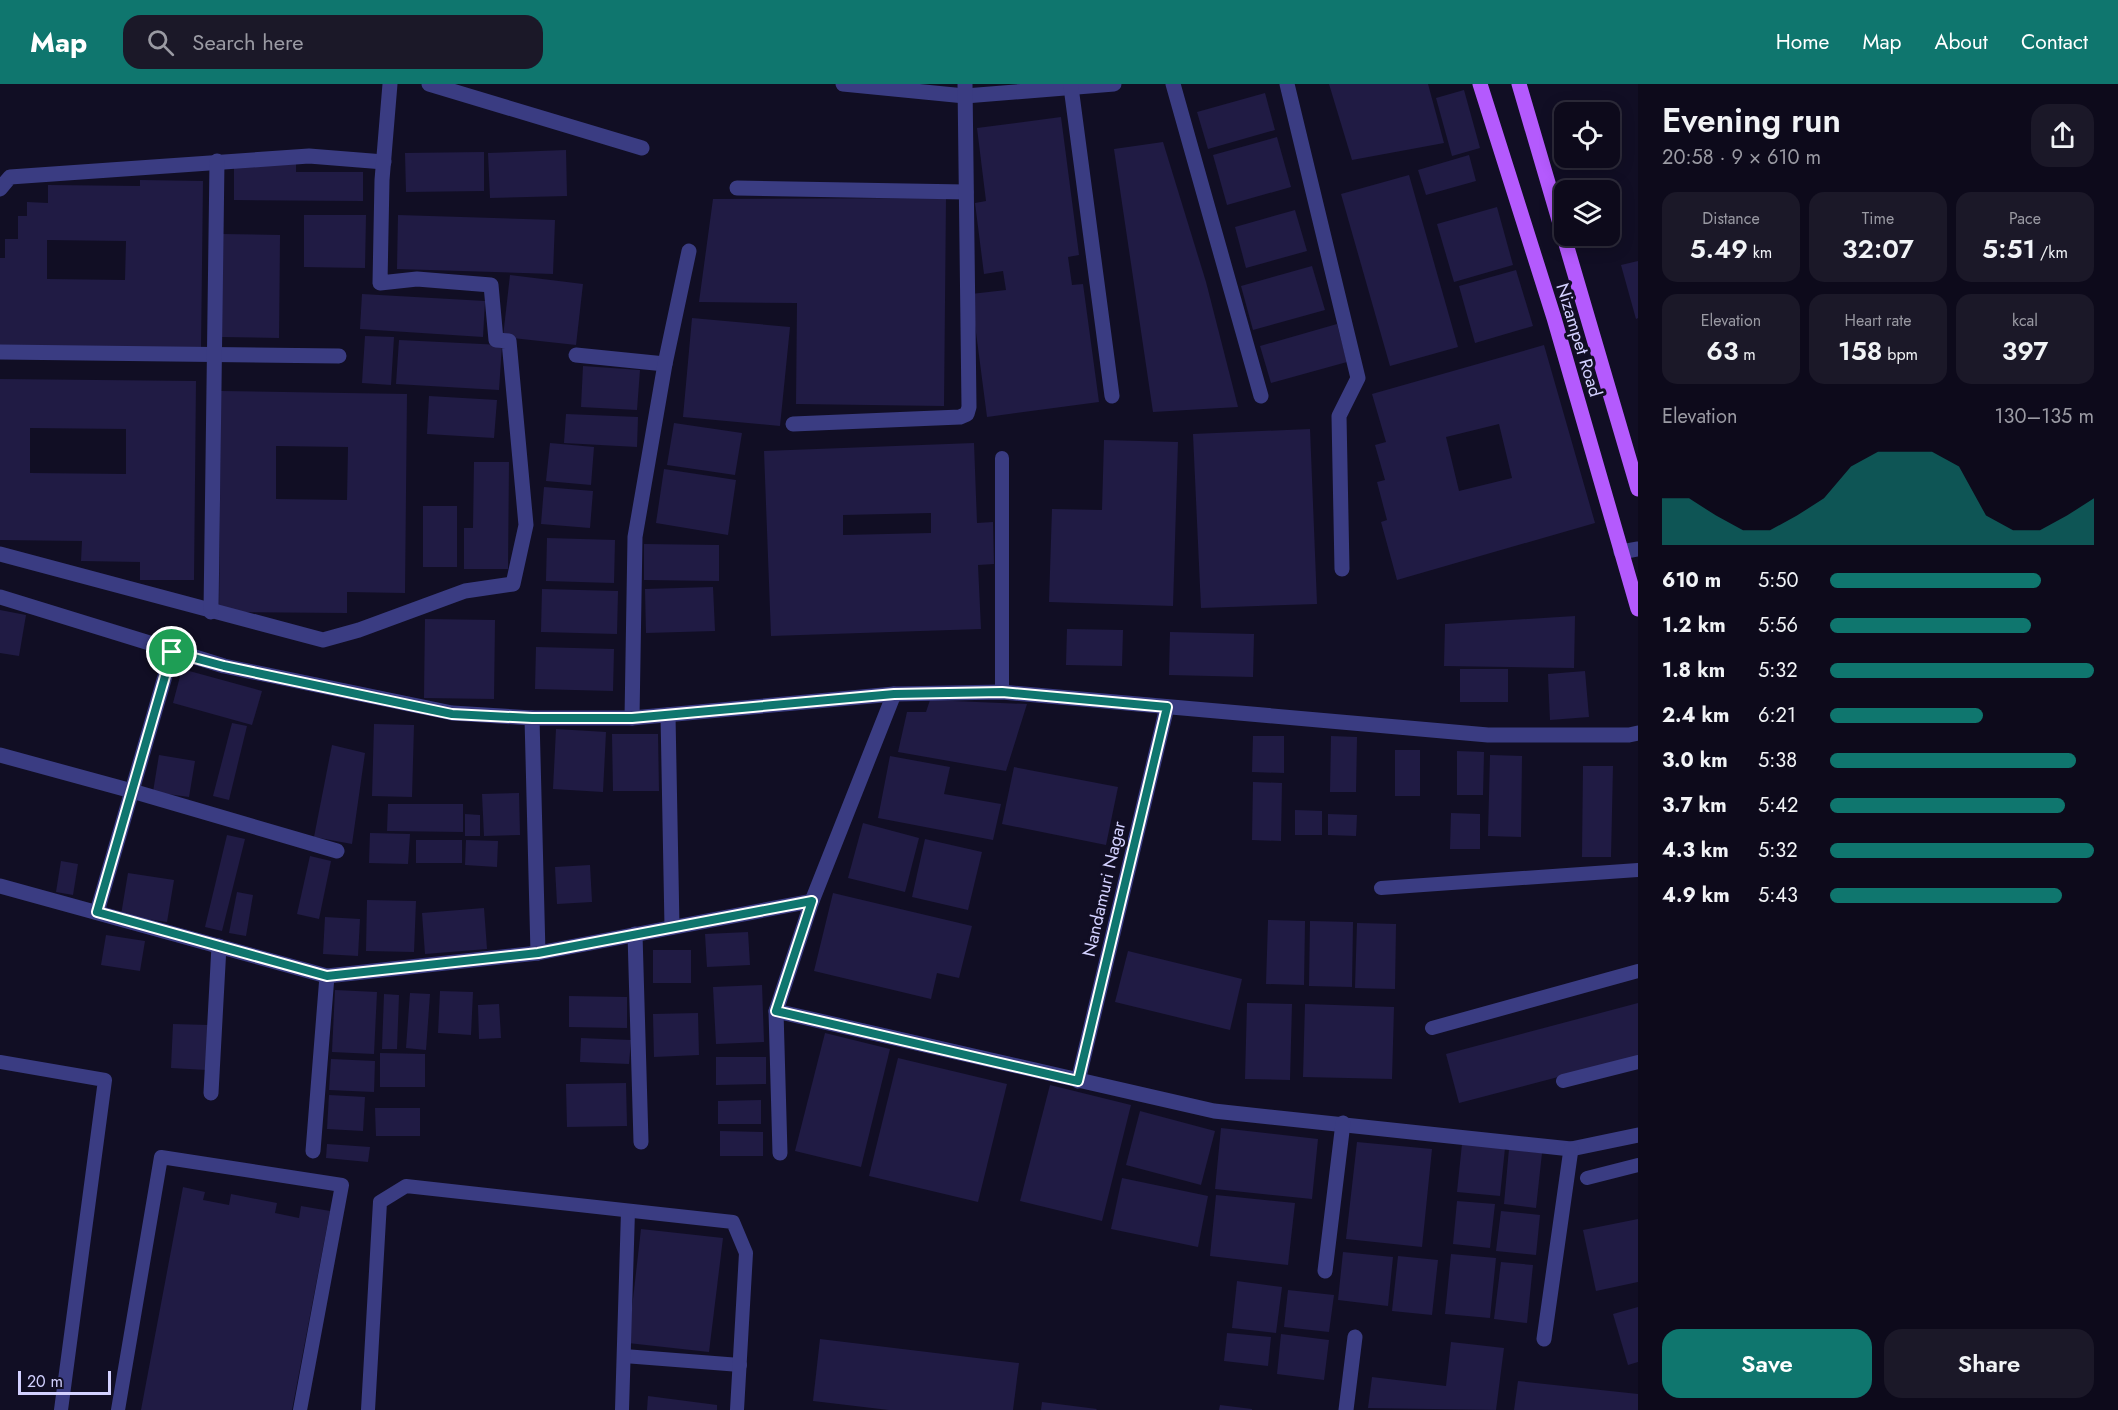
<!DOCTYPE html>
<html lang="en">
<head>
<meta charset="utf-8">
<style>
  :root { --surface:#0d0a1b; --page:#1b1828; --text:#f1f3f6; --muted:#9a9aa3; --line:#2d2b3a; --accent:#0f766e }
  body { margin:0; font-family:Jost,sans-serif; background:var(--page); color:var(--text); height:100vh; display:flex; flex-direction:column; font-size:22px; white-space:nowrap }
  * { box-sizing:border-box; margin:0 }
  p { font-size:20px; color:var(--muted) }
  .icon { flex:none; width:33px; height:33px; fill:none; stroke:currentColor; stroke-width:2; stroke-linecap:round; stroke-linejoin:round }
  .map { position:relative; flex:1; overflow:hidden }
  .drawer { display:flex; flex-direction:column; background:var(--surface); width:480px }
  .drawer>* { flex:none }
  .fabs { position:absolute; left:1554px; top:18px; display:grid; gap:12px }
  .fabs a { display:grid; place-items:center; width:66px; height:66px; border-radius:12px; background:var(--surface); box-shadow:0 3px 15px #0003,0 0 0 2px var(--line); font-size:30px }
  .scale { position:absolute; left:18px; bottom:15px; width:93px; box-sizing:border-box; padding-left:6px; border:3px solid #d3d1ff; border-top:0; font-size:16px; line-height:21px; white-space:nowrap; color:#d3d1ff; -webkit-text-stroke:4px #110e24; paint-order:stroke }
  .pin { position:absolute; display:grid; place-items:center; width:51px; height:51px; color:#fff; margin:-26px; border:3px solid #fff; border-radius:50%; box-shadow:0 2px 6px #0007 }
  .round { display:grid; place-items:center; flex:none; width:63px; height:63px; border-radius:18px; background:var(--page) }
  .summary { display:flex; align-items:center; justify-content:space-between; height:102px; padding:0 24px }
  h1 { font-size:33px; font-weight:600; line-height:45px }
  .stats { display:grid; grid-template-columns:repeat(3,1fr); gap:9px; height:102px; padding:6px 24px }
  .stats div { display:grid; align-content:center; border-radius:15px; background:var(--page); text-align:center }
  .stats b { font-size:26px; font-weight:600 }
  .stats small { font-size:16px; font-weight:400 }
  .stats p { font-size:16px }
  .chart { height:168px; padding:12px 24px }
  .chart p { display:flex; justify-content:space-between }
  .chart svg { width:100%; height:108px; margin-top:6px; fill:var(--accent); opacity:.7 }
  .button { display:flex; gap:12px; margin-top:auto; padding:12px 24px }
  .button a { flex:1; height:69px; border-radius:18px; background:var(--accent); color:#fff; font-size:24px; font-weight:600; line-height:69px; text-align:center }
  .button a+a { background:var(--page); color:var(--text) }
  ul { padding:0 24px; list-style:none; font-size:20px }
  li { display:grid; grid-template-columns:96px 72px 1fr; align-items:center; height:45px }
  li i { height:15px; border-radius:8px; background:var(--accent) }
  header { display:flex; align-items:center; gap:36px; box-sizing:border-box; height:84px; padding:0 30px; background:var(--accent); color:#fff }
  header strong { font-size:28px }
  nav { display:flex; gap:33px; margin-inline-start:auto; font-size:21px }
  .search { width:420px; height:54px; background:var(--page); display:flex; align-items:center; gap:15px; box-sizing:border-box; padding:0 21px; border-radius:18px; color:var(--muted); font-size:22px }
  main { display:flex; flex:1; min-height:0 }
  .map>svg:first-child { display:block }
  .building { fill:#201b44; fill-rule:evenodd }
  .lines { fill:none; stroke-linecap:round; stroke-linejoin:round }
  .lane { stroke:#3a3c82; stroke-width:14 }
  .street { stroke:#3a3c82; stroke-width:15 }
  .primary { stroke:#b45afd; stroke-width:15 }
  .route-casing { stroke:#fff; stroke-width:12 }
  .route { stroke:#0f766e; stroke-width:8 }
  .labels { text-anchor:middle; dominant-baseline:central; stroke-width:6; stroke-linejoin:round; paint-order:stroke }
  .street-label { font-size:18px; fill:#d3d1ff; stroke:#110e24 }
</style>
</head>
<body>
<header>
<strong>Map</strong>
<div class="search"><svg class="icon" aria-label="search" viewBox="0 0 24 24"><circle cx="10" cy="10" r="6"/><path d="M15 15l6 6"/></svg>Search here</div>
<nav><a>Home</a><a>Map</a><a>About</a><a>Contact</a></nav>
</header>
<main>
<div class="map">
<svg width="1638" height="1326" viewBox="0 0 1638 1326">
  <rect width="100%" height="100%" fill="#110e24"/>
  <g class="building">
    <polygon points="1329,0 1428,0 1444,59 1352,76"/>
    <polygon points="1464,6 1480,64 1452,72 1436,14"/>
    <polygon points="1265,9 1275,46 1208,65 1197,28"/>
    <polygon points="1061,33 1079,171 1068,173 1072,201 1083,200 1099,318 987,333 971,210 1006,206 1003,187 984,190 975,119 986,117 977,44"/>
    <polygon points="1277,53 1291,103 1227,121 1213,71"/>
    <polygon points="1163,58 1206,198 1238,323 1153,328 1114,65"/>
    <polygon points="566,66 567,112 490,114 488,69"/>
    <polygon points="484,68 484,107 406,108 405,69"/>
    <polygon points="1469,71 1476,97 1426,111 1418,86"/>
    <polygon points="234,78 296,78 296,88 363,88 363,117 234,116"/>
    <polygon points="1409,91 1458,263 1390,282 1341,110"/>
    <path d="M 140,96 L 203,97 L 201,265 L 0,263 L 0,174 L 5,174 L 5,155 L 18,155 L 18,132 L 27,132 L 27,118 L 48,119 L 48,101 L 140,102 ZM 47,156 L 126,157 L 125,196 L 47,195 Z"/>
    <polygon points="946,114 944,322 796,320 797,219 699,218 713,115"/>
    <polygon points="1497,123 1513,181 1454,198 1437,140"/>
    <polygon points="1295,126 1307,167 1246,184 1235,143"/>
    <polygon points="304,131 366,131 365,184 304,183"/>
    <polygon points="398,131 555,136 553,190 397,185"/>
    <polygon points="222,150 280,151 279,254 221,253"/>
    <polygon points="1638,177 1638,234 1636,235 1621,181"/>
    <polygon points="1312,182 1325,226 1253,246 1241,202"/>
    <polygon points="1516,186 1533,242 1475,259 1459,202"/>
    <polygon points="510,191 583,200 576,261 503,253"/>
    <polygon points="362,210 485,217 483,253 360,245"/>
    <polygon points="692,234 790,243 780,342 683,333"/>
    <polygon points="1337,240 1347,278 1271,299 1260,262"/>
    <polygon points="365,252 394,253 391,301 362,299"/>
    <polygon points="399,256 502,261 499,306 396,300"/>
    <path d="M 1544,261 L 1595,439 L 1397,496 L 1381,438 L 1387,436 L 1377,398 L 1385,396 L 1375,361 L 1386,358 L 1372,310 ZM 1499,340 L 1512,394 L 1459,407 L 1446,353 Z"/>
    <polygon points="583,282 640,286 637,326 581,323"/>
    <path d="M 0,295 L 196,297 L 194,496 L 140,496 L 140,478 L 81,477 L 82,457 L 0,456 ZM 30,344 L 126,345 L 126,390 L 30,389 Z"/>
    <path d="M 221,307 L 407,310 L 405,509 L 347,508 L 347,529 L 219,528 ZM 276,362 L 348,363 L 347,416 L 276,415 Z"/>
    <polygon points="429,312 497,316 494,354 427,350"/>
    <polygon points="566,330 638,333 637,363 564,359"/>
    <polygon points="674,339 742,349 735,391 667,381"/>
    <polygon points="1310,345 1317,520 1201,524 1193,350"/>
    <polygon points="1104,356 1178,358 1173,522 1049,518 1052,425 1102,426"/>
    <polygon points="550,359 594,363 591,401 546,397"/>
    <path d="M 974,359 L 977,439 L 993,438 L 994,480 L 978,481 L 981,545 L 771,552 L 764,367 ZM 931,429 L 931,449 L 843,451 L 843,431 Z"/>
    <polygon points="474,378 509,378 508,485 464,485 464,444 473,444"/>
    <polygon points="664,385 736,396 728,451 656,439"/>
    <polygon points="544,403 593,407 590,444 541,440"/>
    <rect x="423" y="422" width="34" height="61"/>
    <polygon points="547,454 615,456 614,499 546,497"/>
    <polygon points="644,460 719,461 719,497 644,496"/>
    <polygon points="713,503 715,547 646,549 645,505"/>
    <polygon points="542,505 618,507 617,550 541,548"/>
    <polygon points="0,526 26,531 19,572 0,569"/>
    <polygon points="1575,532 1574,584 1444,582 1445,540"/>
    <polygon points="425,535 495,536 494,615 424,614"/>
    <polygon points="1067,545 1123,546 1122,582 1066,581"/>
    <polygon points="1170,548 1254,550 1253,593 1169,591"/>
    <polygon points="536,563 614,565 613,607 535,605"/>
    <polygon points="182,585 262,607 252,641 173,619"/>
    <rect x="1460" y="585" width="48" height="33"/>
    <polygon points="1585,587 1589,633 1550,636 1548,590"/>
    <polygon points="930,616 1027,620 1006,687 898,668 907,628 926,628"/>
    <polygon points="232,639 247,642 229,716 213,712"/>
    <polygon points="374,640 414,641 412,713 372,712"/>
    <polygon points="556,645 606,648 603,708 553,705"/>
    <polygon points="612,650 658,650 659,707 613,707"/>
    <polygon points="1253,652 1284,652 1284,689 1252,688"/>
    <polygon points="1331,652 1357,653 1356,708 1330,708"/>
    <polygon points="332,661 365,669 352,760 314,753"/>
    <rect x="1395" y="666" width="25" height="46"/>
    <polygon points="1457,667 1484,668 1483,711 1457,711"/>
    <polygon points="159,671 195,677 189,713 153,708"/>
    <polygon points="1490,671 1522,672 1521,753 1488,752"/>
    <polygon points="890,672 950,683 944,710 1001,720 993,756 878,734"/>
    <polygon points="1583,682 1613,682 1611,773 1582,773"/>
    <polygon points="1014,683 1118,703 1106,761 1002,740"/>
    <polygon points="1253,698 1282,699 1281,757 1252,756"/>
    <polygon points="519,709 520,751 484,752 482,710"/>
    <polygon points="388,720 463,720 463,748 387,747"/>
    <polygon points="1295,726 1322,727 1322,751 1295,751"/>
    <polygon points="1451,729 1480,730 1480,765 1450,765"/>
    <polygon points="465,730 480,731 480,752 465,752"/>
    <polygon points="1328,730 1357,731 1356,752 1328,751"/>
    <polygon points="863,739 919,754 905,808 848,794"/>
    <polygon points="370,749 410,750 408,780 369,779"/>
    <polygon points="227,751 245,755 222,847 205,843"/>
    <polygon points="925,755 982,768 968,826 912,813"/>
    <rect x="416" y="756" width="46" height="23"/>
    <polygon points="466,756 498,757 497,783 465,781"/>
    <polygon points="310,772 331,777 319,835 297,830"/>
    <polygon points="61,777 78,780 73,811 56,808"/>
    <polygon points="590,781 592,818 557,820 555,783"/>
    <polygon points="128,789 174,796 167,838 121,831"/>
    <polygon points="237,808 253,811 246,852 229,849"/>
    <polygon points="833,809 972,842 959,894 937,889 931,915 814,887"/>
    <polygon points="367,816 416,817 414,868 366,867"/>
    <polygon points="484,824 487,865 425,870 422,829"/>
    <polygon points="325,833 360,835 358,872 323,870"/>
    <polygon points="1268,836 1305,837 1304,901 1266,900"/>
    <polygon points="1310,837 1353,838 1352,903 1309,902"/>
    <polygon points="1357,839 1396,840 1395,905 1355,904"/>
    <polygon points="748,848 750,881 707,883 705,850"/>
    <polygon points="106,851 145,857 140,887 101,881"/>
    <rect x="653" y="866" width="38" height="33"/>
    <polygon points="1128,867 1242,895 1230,946 1115,918"/>
    <polygon points="762,901 764,958 716,960 713,903"/>
    <polygon points="335,906 377,908 374,970 332,968"/>
    <polygon points="440,907 473,908 471,951 438,949"/>
    <polygon points="410,909 430,910 426,966 406,964"/>
    <polygon points="384,910 399,911 397,965 382,965"/>
    <polygon points="569,912 627,913 627,944 569,943"/>
    <polygon points="1247,919 1292,920 1290,996 1245,995"/>
    <polygon points="1638,919 1638,972 1459,1019 1446,970"/>
    <polygon points="499,920 501,954 479,955 478,921"/>
    <polygon points="1305,920 1394,923 1392,995 1303,993"/>
    <polygon points="698,929 699,971 654,973 653,930"/>
    <polygon points="173,940 209,941 207,986 171,984"/>
    <polygon points="825,949 890,965 861,1083 795,1067"/>
    <polygon points="581,954 631,956 629,980 580,978"/>
    <polygon points="380,969 425,970 425,1003 380,1003"/>
    <polygon points="716,973 766,973 766,1000 716,1001"/>
    <polygon points="898,974 1007,1000 978,1118 869,1092"/>
    <polygon points="331,975 375,977 374,1008 329,1006"/>
    <polygon points="626,999 627,1042 567,1043 566,1000"/>
    <polygon points="1050,1001 1131,1021 1102,1137 1020,1117"/>
    <polygon points="329,1011 365,1013 363,1047 327,1045"/>
    <polygon points="761,1016 761,1040 718,1040 718,1017"/>
    <polygon points="375,1024 420,1024 420,1052 376,1052"/>
    <polygon points="1140,1027 1215,1047 1201,1101 1126,1081"/>
    <polygon points="1221,1044 1318,1055 1312,1115 1215,1105"/>
    <polygon points="720,1047 763,1048 763,1072 720,1072"/>
    <polygon points="1357,1058 1432,1065 1422,1163 1346,1155"/>
    <polygon points="327,1060 370,1063 368,1078 326,1074"/>
    <polygon points="1462,1060 1505,1064 1500,1112 1457,1108"/>
    <polygon points="1509,1065 1542,1069 1536,1124 1504,1120"/>
    <polygon points="1122,1094 1208,1112 1198,1163 1111,1145"/>
    <polygon points="183,1103 205,1108 203,1116 229,1121 231,1110 277,1119 275,1129 299,1134 301,1122 330,1127 292,1326 141,1326"/>
    <polygon points="1216,1111 1295,1119 1288,1181 1210,1172"/>
    <polygon points="1457,1117 1495,1120 1490,1164 1453,1160"/>
    <polygon points="1501,1127 1540,1131 1536,1171 1496,1167"/>
    <polygon points="1638,1135 1638,1198 1596,1207 1583,1146"/>
    <polygon points="641,1145 723,1154 709,1268 628,1259"/>
    <polygon points="1343,1168 1393,1173 1388,1222 1338,1216"/>
    <polygon points="1451,1170 1496,1174 1490,1234 1445,1230"/>
    <polygon points="1398,1172 1438,1176 1432,1231 1392,1227"/>
    <polygon points="1501,1178 1533,1181 1527,1239 1494,1235"/>
    <polygon points="1237,1197 1282,1203 1276,1249 1232,1244"/>
    <polygon points="1288,1206 1334,1211 1329,1248 1284,1243"/>
    <polygon points="1638,1223 1638,1278 1628,1281 1613,1230"/>
    <polygon points="1227,1249 1271,1253 1268,1282 1224,1277"/>
    <polygon points="1281,1250 1329,1256 1324,1296 1277,1290"/>
    <polygon points="820,1255 1019,1279 1013,1326 889,1326 813,1317"/>
    <polygon points="1451,1258 1504,1264 1496,1326 1368,1324 1372,1293 1446,1302"/>
    <polygon points="1518,1297 1638,1310 1638,1326 1514,1326"/>
    <polygon points="648,1312 717,1321 717,1326 647,1326"/>
    <polygon points="1042,1318 1097,1325 1096,1326 1041,1326"/>
    <polygon points="1220,1321 1252,1325 1252,1326 1219,1326"/>
  </g>
  <g class="lines">
    <g class="lane">
      <polyline points="1002,374 1002,608"/>
      <polyline points="1381,804 1638,786"/>
      <polyline points="1432,944 1638,887"/>
      <polyline points="0,978 105,996 61,1326"/>
      <polyline points="1563,997 1638,978"/>
      <polyline points="1587,1094 1638,1081"/>
      <polyline points="624,1272 740,1281"/>
      <polyline points="118,1326 161,1073 342,1101 300,1326"/>
      <polyline points="368,1326 380,1118 406,1102 733,1138 746,1169 737,1326"/>
      <polyline points="622,1326 628,1127"/>
    </g>
    <g class="street">
      <polyline points="429,0 642,64"/>
      <polyline points="843,0 965,12 1114,0"/>
      <polyline points="1173,0 1261,312"/>
      <polyline points="1287,0 1358,294 1339,332 1342,485"/>
      <polyline points="1071,3 1112,312"/>
      <polyline points="737,104 966,108"/>
      <polyline points="0,105 10,93 309,72 384,78"/>
      <polyline points="0,268 339,272"/>
      <polyline points="576,271 665,280"/>
      <polyline points="793,340 960,333 967,330 969,323 965,0"/>
      <polyline points="1621,468 1638,465"/>
      <polyline points="0,470 323,556 359,546 465,507 513,500 526,441 509,257 496,256 491,201 417,195 380,199 382,96 390,0"/>
      <polyline points="0,513 224,582 452,629 532,634 632,634 894,610 1002,608 1488,651 1629,651 1638,649"/>
      <polyline points="211,528 217,77"/>
      <polyline points="894,610 812,817 776,927 1214,1027 1571,1065 1638,1051"/>
      <polyline points="668,631 672,843"/>
      <polyline points="532,634 538,869"/>
      <polyline points="632,634 635,453 665,280 689,167"/>
      <polyline points="0,671 132,707 337,767"/>
      <polyline points="0,802 327,892 538,869 812,817"/>
      <polyline points="97,828 172,568"/>
      <polyline points="635,850 641,1058"/>
      <polyline points="776,927 780,1069"/>
      <polyline points="1078,997 1167,623"/>
      <polyline points="211,1009 219,862"/>
      <polyline points="313,1067 327,892"/>
      <polyline points="1325,1187 1343,1039"/>
      <polyline points="1544,1255 1571,1065"/>
      <polyline points="1346,1326 1355,1253"/>
    </g>
    <g class="primary">
      <polyline points="1480,0 1554,234 1638,525"/>
      <polyline points="1519,0 1638,405"/>
    </g>
  </g>
  <g class="lines">
    <g class="route-casing">
      <polygon id="route" points="172,568 224,582 452,630 532,634 632,634 894,610 1002,608 1167,623 1078,997 776,927 812,817 538,869 327,892 97,828"/>
    </g>
    <use href="#route" class="route"/>
  </g>
  <g class="labels">
    <g class="street-label">
      <text transform="translate(1579 256) rotate(73)">Nizampet Road</text>
      <text transform="translate(1104 805) rotate(-77)">Nandamuri Nagar</text>
    </g>
  </g>
</svg>
<div class="fabs">
<a><svg class="icon" aria-label="locate" viewBox="0 0 24 24"><circle cx="12" cy="12" r="6"/><path d="M12 2v4M12 18v4M2 12h4M18 12h4"/></svg></a>
<a><svg class="icon" aria-label="layers" viewBox="0 0 24 24"><path d="M12 4l9 5-9 5-9-5zM3 14l9 5 9-5"/></svg></a>
</div>
<div class="scale">20 m</div>
<div class="pin" style="left:172px;top:568px;background:#1e9e55"><svg class="icon" aria-label="arrive" viewBox="0 0 24 24"><path d="M6 21V4h12l-3 4 3 4H6"/></svg></div>
</div>
<section class="drawer">
<div class="summary"><div><h1>Evening run</h1><p>20:58 · 9 × 610 m</p></div><a class="round"><svg class="icon" aria-label="share" viewBox="0 0 24 24"><path d="M12 15V3M7 8l5-5 5 5M5 13v7h14v-7"/></svg></a></div>
<div class="stats">
<div><p>Distance</p><b>5.49<small> km</small></b></div>
<div><p>Time</p><b>32:07</b></div>
<div><p>Pace</p><b>5:51<small> /km</small></b></div>
</div>
<div class="stats">
<div><p>Elevation</p><b>63<small> m</small></b></div>
<div><p>Heart rate</p><b>158<small> bpm</small></b></div>
<div><p>kcal</p><b>397</b></div>
</div>
<div class="chart"><p><span>Elevation</span>130–135 m</p>
<svg viewBox="0 0 160 44" preserveAspectRatio="none"><path d="M0 44V25L10 25L20 32L30 38L40 38L50 32L60 25L70 12L80 6L90 6L100 6L110 12L120 32L130 38L140 38L150 32L160 25V44z"/></svg>
</div>
<ul>
<li><b>610 m</b>5:50<i style="width:80%"></i></li>
<li><b>1.2 km</b>5:56<i style="width:76%"></i></li>
<li><b>1.8 km</b>5:32<i style="width:100%"></i></li>
<li><b>2.4 km</b>6:21<i style="width:58%"></i></li>
<li><b>3.0 km</b>5:38<i style="width:93%"></i></li>
<li><b>3.7 km</b>5:42<i style="width:89%"></i></li>
<li><b>4.3 km</b>5:32<i style="width:100%"></i></li>
<li><b>4.9 km</b>5:43<i style="width:88%"></i></li>
</ul>
<div class="button"><a>Save</a><a>Share</a></div>
</section>
</main>
</body>
</html>
